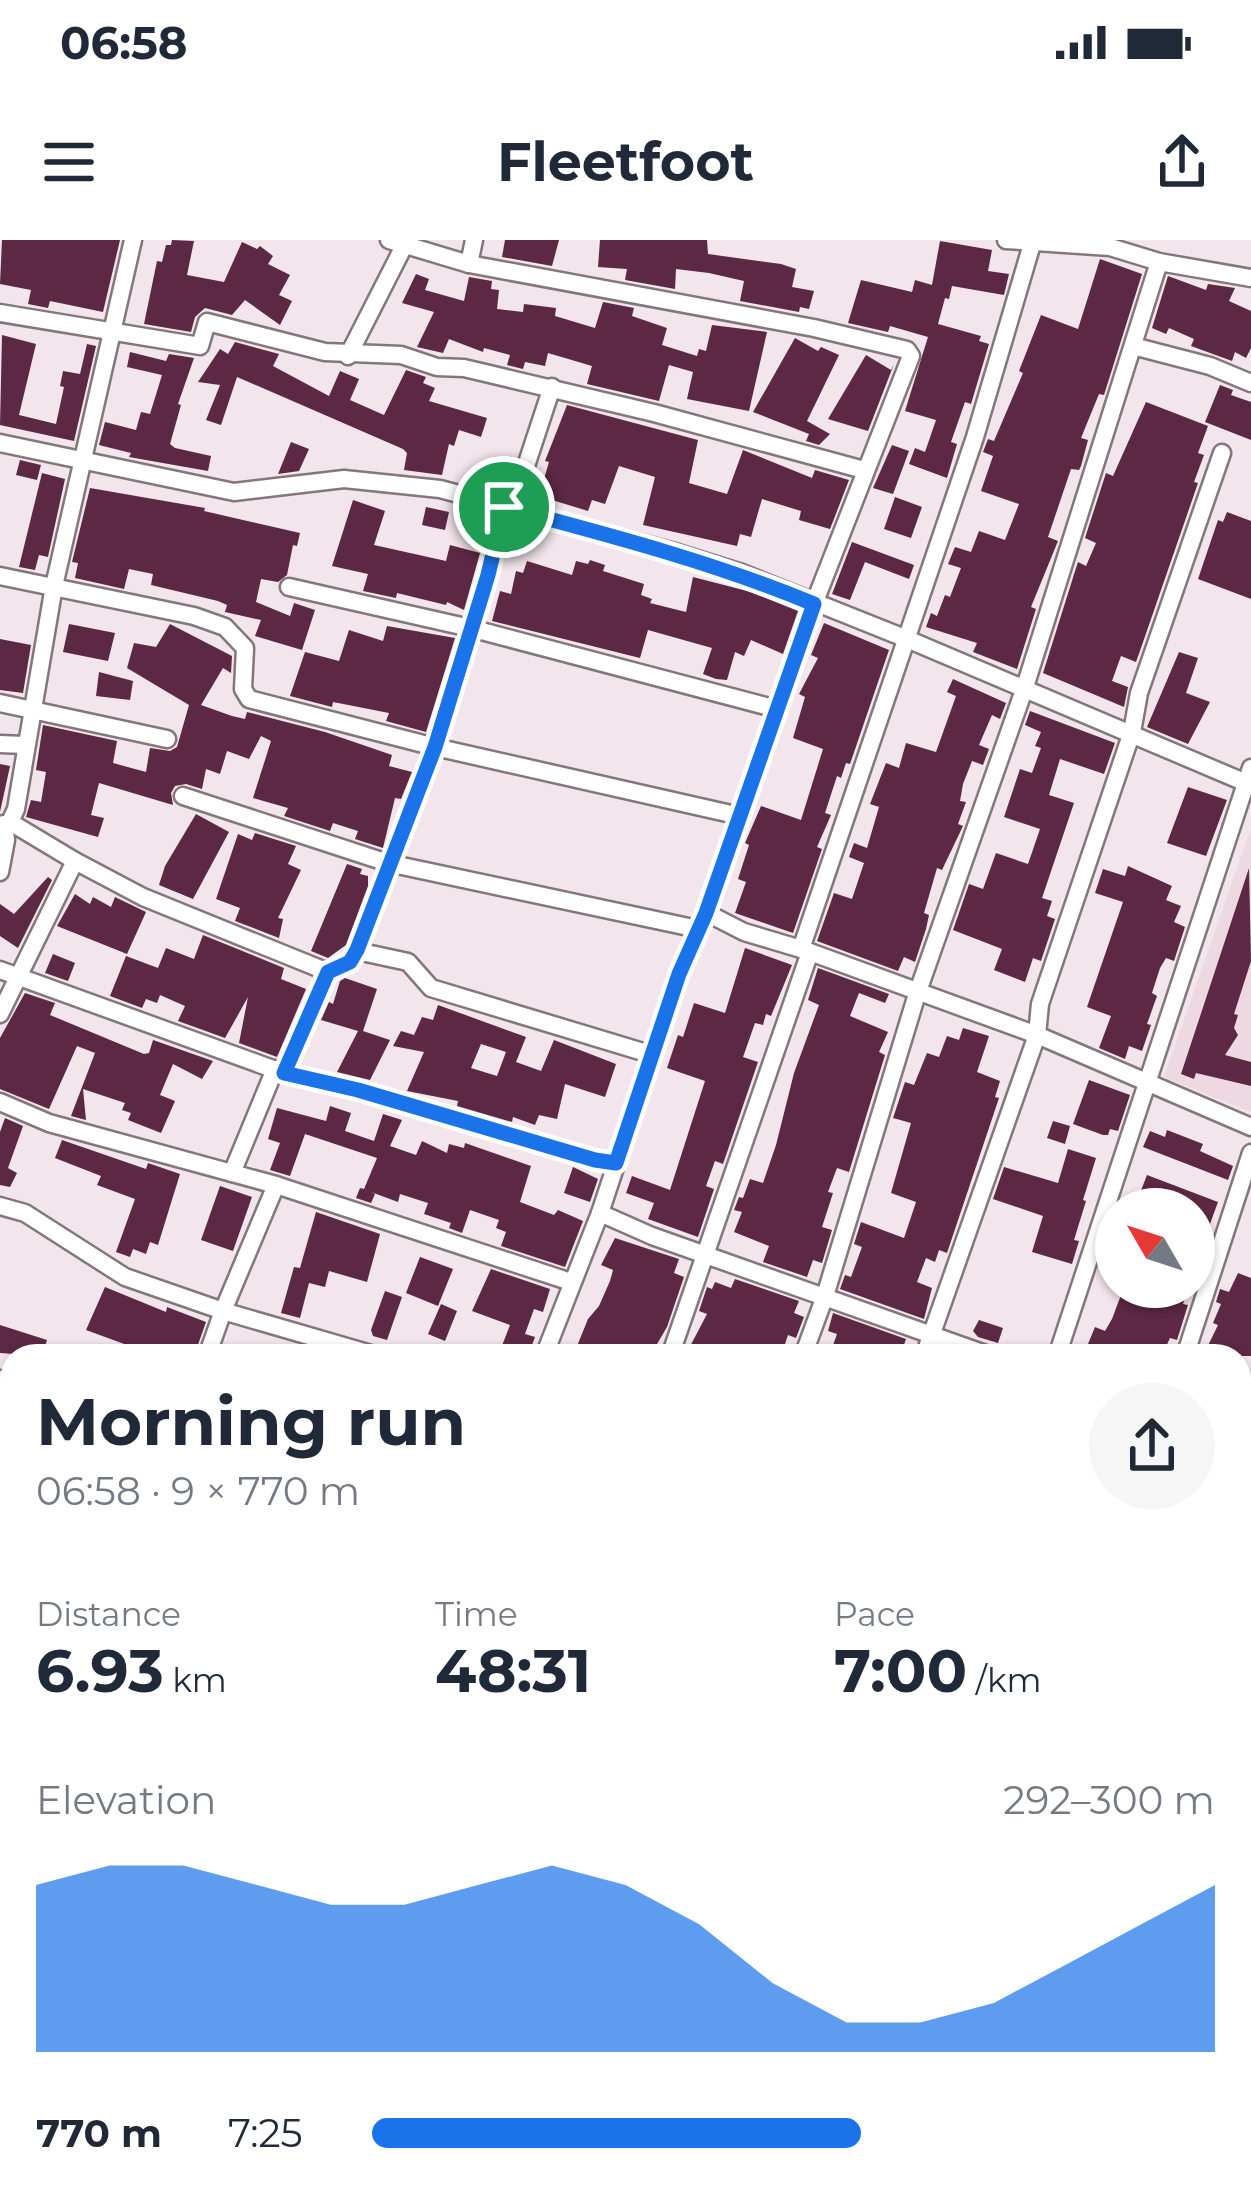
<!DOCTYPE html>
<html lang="en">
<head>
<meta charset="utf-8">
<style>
  :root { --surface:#fff; --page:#f6f6f7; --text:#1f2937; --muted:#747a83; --accent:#1a73e8 }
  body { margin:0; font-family:Montserrat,sans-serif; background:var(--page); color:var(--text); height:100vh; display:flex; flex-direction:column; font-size:45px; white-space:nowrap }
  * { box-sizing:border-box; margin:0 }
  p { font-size:39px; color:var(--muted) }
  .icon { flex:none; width:66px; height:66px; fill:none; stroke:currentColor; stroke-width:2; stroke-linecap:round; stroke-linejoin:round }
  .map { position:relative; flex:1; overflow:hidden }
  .panel { position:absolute; left:0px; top:1104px; width:1251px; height:861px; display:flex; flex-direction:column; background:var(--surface); border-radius:36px 36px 0 0; box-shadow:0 3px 9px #0004 }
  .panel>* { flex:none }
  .needle { width:78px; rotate:309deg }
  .tools { position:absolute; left:1095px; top:948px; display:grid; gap:24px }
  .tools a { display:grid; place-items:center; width:120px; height:120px; border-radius:50%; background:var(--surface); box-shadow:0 3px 9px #0004; font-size:60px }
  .pin { position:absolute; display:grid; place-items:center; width:102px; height:102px; color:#fff; margin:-51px; border:6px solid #fff; border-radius:50%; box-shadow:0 3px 12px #0007 }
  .round { display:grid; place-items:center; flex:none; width:126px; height:126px; border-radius:63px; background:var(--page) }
  .headline { display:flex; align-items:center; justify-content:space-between; height:204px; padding:0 36px }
  h1 { font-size:66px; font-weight:700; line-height:90px }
  .stats { display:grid; grid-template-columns:repeat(3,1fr); gap:18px; height:204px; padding:12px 36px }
  .stats div { display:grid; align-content:center }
  .stats b { font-size:60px; font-weight:700 }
  .stats small { font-size:33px; font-weight:400 }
  .stats p { font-size:33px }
  .chart { height:336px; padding:24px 36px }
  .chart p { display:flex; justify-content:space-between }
  .chart svg { width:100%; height:216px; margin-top:12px; fill:var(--accent); opacity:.7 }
  ul { padding:0 36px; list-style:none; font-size:39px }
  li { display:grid; grid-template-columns:192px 144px 1fr; align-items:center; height:90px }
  li i { height:30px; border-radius:15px; background:var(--accent) }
  .status { display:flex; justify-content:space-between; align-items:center; height:84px; padding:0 60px; background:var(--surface); direction:ltr }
  .status svg { height:33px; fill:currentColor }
  header { display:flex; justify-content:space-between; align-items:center; height:156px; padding:0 36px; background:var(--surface); font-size:54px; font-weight:700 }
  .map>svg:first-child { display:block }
  .built { fill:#eed9e3 }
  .building { fill:#5c2844; fill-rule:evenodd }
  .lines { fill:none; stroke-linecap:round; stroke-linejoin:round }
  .minor-casing { stroke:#83777c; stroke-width:21 }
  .minor { stroke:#fff; stroke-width:16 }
  .route-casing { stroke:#fff; stroke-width:24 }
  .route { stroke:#1a73e8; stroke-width:15 }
</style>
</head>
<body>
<div class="status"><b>06:58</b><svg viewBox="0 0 49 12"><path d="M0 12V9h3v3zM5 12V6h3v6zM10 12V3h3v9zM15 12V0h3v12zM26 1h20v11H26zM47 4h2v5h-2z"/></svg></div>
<header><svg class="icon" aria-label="menu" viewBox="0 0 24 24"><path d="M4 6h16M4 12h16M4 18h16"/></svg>Fleetfoot<svg class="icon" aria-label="share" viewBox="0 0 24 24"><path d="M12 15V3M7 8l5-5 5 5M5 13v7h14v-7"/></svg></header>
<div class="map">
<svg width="1251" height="1964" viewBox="0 0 1251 1964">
  <rect width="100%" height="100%" fill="#f2e5eb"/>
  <polygon class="built" points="1251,588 1251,872 1164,837"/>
  <g class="building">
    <polygon points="2,0 120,0 103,72 50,61 48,68 28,64 31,50 0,44"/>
    <polygon points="172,0 194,1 187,35 224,42 242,2 257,9 260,6 273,16 268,24 290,35 279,55 292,61 280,85 245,60 232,75 205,68 195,77 191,92 144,84 157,21 162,22 166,5 171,5"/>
    <polygon points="505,0 559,0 552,26 502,17"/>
    <polygon points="600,0 707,0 708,14 781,24 796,29 792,47 814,51 809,69 800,67 799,72 740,61 744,41 709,33 676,29 675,49 625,40 627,29 598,27"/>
    <polygon points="940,1 992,10 988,31 1009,34 1004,55 952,46 949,59 945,58 938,84 981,96 979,101 989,104 971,164 965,162 951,202 957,204 947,238 909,224 915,208 925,212 936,180 905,171 928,97 890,86 888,92 848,83 861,40 912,52 915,40 932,45"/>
    <polygon points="1100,19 1142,34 1104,155 1099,154 1081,198 1088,200 1081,226 1079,230 1071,229 1048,297 1058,301 1031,367 1036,369 1017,429 973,412 977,403 926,387 931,373 937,376 945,355 950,357 961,328 948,324 955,307 971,312 979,291 1005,300 1019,264 981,251 993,216 983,212 988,199 994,201 1023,133 1019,131 1041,75 1078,89"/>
    <polygon points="416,34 429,39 425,50 464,61 469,37 492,41 491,49 499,50 497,69 523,72 524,64 556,68 555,76 595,88 603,62 634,68 632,76 667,88 662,105 697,116 699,109 706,111 712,85 767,92 749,171 687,159 693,132 669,125 659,161 587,144 592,126 548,113 545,126 525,122 523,129 507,125 510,115 484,108 483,112 449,99 443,113 417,107 434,72 402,63"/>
    <polygon points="1168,36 1206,50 1208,44 1235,48 1229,61 1251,71 1251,108 1246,118 1235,112 1232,121 1191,106 1194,99 1169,88 1166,94 1152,88"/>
    <polygon points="2,95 36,104 19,175 56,184 64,147 60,146 63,131 80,134 87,104 96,106 74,201 0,185"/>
    <polygon points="795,98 818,111 821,107 839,115 807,181 830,194 819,205 806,201 809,194 753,172"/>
    <polygon points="235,102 279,114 273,126 329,156 340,131 359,139 350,160 384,175 406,130 426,137 423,143 435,148 429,161 487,178 481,197 459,190 454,206 449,204 442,235 404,230 407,213 403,209 237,137 221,185 206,180 220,145 198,142 220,109 228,114"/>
    <polygon points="130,112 166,121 169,114 194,118 178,164 181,165 170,204 175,208 211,216 208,231 129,217 131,213 99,205 105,182 136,190 141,172 150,174 162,135 127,127"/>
    <polygon points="866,115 891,130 894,124 868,191 828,179"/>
    <polygon points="1220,145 1233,150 1231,155 1251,162 1251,200 1205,182"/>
    <polygon points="1146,162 1208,186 1198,213 1204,215 1194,242 1198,243 1141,408 1136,422 1121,416 1112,441 1128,447 1124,467 1043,433 1076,328 1078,322 1086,326 1096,303 1085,298 1106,233 1113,236"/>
    <polygon points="567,165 698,200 689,243 727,254 743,210 812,238 815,230 849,240 830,289 799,280 801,271 762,259 751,297 740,294 737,306 643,285 655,237 619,226 605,264 592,260 588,271 539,256 549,222 545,221"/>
    <polygon points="291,202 309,209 299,231 278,234"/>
    <polygon points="892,205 909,211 893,254 873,248"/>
    <polygon points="20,220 41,225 37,240 16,235"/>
    <polygon points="42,233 65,239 48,317 39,315 35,330 19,327"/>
    <polygon points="90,248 205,268 204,271 300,293 297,306 293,305 287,335 278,342 261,339 256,362 290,376 294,363 315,370 302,410 255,396 261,380 225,372 227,365 218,361 151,345 153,334 129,329 124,349 75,338 78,323 72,322"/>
    <polygon points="895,257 922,267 911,298 884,289"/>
    <polygon points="353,260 385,271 374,305 446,321 450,305 480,313 464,370 447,362 446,365 397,353 396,358 363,351 368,334 332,326"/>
    <polygon points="426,267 449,272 445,290 422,285"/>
    <polygon points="1227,272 1251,281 1251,359 1198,339 1218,280 1223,282"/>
    <polygon points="852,302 914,325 909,339 865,322 850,360 832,354"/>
    <polygon points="590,320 605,325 603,331 644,344 641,355 652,359 650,363 686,372 693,337 751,352 798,371 783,414 751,400 744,416 735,412 727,440 716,439 703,434 712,408 648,390 640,418 492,381 500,351 511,354 516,331 523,333 527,321 572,335 576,321 588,324"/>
    <polygon points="824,383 889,410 850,524 846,523 841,538 837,536 825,573 831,575 817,607 822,609 793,693 735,673 746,642 738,639 749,605 745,603 761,566 801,580 823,509 793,498 805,457 799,454 818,418 811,415"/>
    <polygon points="69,384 115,393 108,421 63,412"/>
    <polygon points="170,384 232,416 231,433 223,428 201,465 232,476 245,479 247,472 325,492 392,515 389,526 412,532 401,559 395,558 383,608 355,599 358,591 333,583 330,591 284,576 288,568 253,558 271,501 261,496 249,519 227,511 220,534 206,529 202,549 186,544 175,546 171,553 173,565 99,543 91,575 104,578 98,597 26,577 31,560 41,562 46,532 36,530 43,485 117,501 113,523 146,532 150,508 170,511 177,507 189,465 127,428 134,403 156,407"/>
    <polygon points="387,386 455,398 426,492 386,481 389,473 333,462 332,467 290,456 305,412 339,421 349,390 383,401"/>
    <polygon points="0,399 31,405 23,453 0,450"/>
    <polygon points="1179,412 1198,418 1186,453 1210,462 1188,504 1147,487"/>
    <polygon points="99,432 133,441 130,460 96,456"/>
    <polygon points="953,439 1006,463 1000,479 992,475 979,505 989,509 983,525 972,521 963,544 960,561 966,562 958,584 963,586 942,630 937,628 924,673 929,675 926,689 915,722 904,717 898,731 817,701 834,653 852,659 864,623 849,617 854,603 867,608 879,567 870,564 886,523 899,528 906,503 936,512 956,456 947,452"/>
    <polygon points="1030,471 1115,503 1104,534 1060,519 1049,555 1074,563 1042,658 1052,661 1047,676 1055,679 1041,721 1033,718 1025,742 994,730 1002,709 953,690 969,644 983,649 996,613 1028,624 1040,589 1004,577 1020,529 1032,533 1041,508 1035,506 1041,492 1025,485"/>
    <polygon points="0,524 10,526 0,572"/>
    <polygon points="1188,547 1227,560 1206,616 1167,603"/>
    <polygon points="196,574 229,592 193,659 159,645 165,626"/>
    <polygon points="255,593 296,606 288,624 301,630 278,678 283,679 279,698 235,681 240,668 216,659 238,594 252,600"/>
    <polygon points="347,624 362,629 360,634 368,636 368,646 346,705 328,718 311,711"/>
    <polygon points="1128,626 1172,646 1166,660 1181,666 1174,682 1185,687 1174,721 1166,718 1160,728 1152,753 1157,756 1147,784 1151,785 1142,811 1129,806 1125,819 1099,808 1111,776 1087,767 1123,662 1095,653 1103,629 1125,636"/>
    <polygon points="1249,628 1251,721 1234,774 1238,775 1234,788 1238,795 1225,815 1251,822 1251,846 1196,833 1194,839 1181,834"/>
    <polygon points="48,637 52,640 18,708 0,696 0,664 14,674"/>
    <polygon points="75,654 90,664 93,657 111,667 115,657 146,672 127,714 57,686"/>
    <polygon points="203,695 284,728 281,739 306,749 277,817 239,803 248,757 225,798 178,781 185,766 160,755 157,763 146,759 142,768 110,756 126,716 158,728 166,708 194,719"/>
    <polygon points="745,708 792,725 771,776 766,774 763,785 755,783 743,817 758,822 723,924 715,921 706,946 714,949 698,997 648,979 654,963 626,953 632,936 670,950 705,841 667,828 678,795 683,797 694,763 725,773"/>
    <polygon points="53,714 75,723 68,741 45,733"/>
    <polygon points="818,728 889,754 885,763 859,753 850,776 888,792 879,812 885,815 849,932 837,928 828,952 833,953 822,987 832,990 822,1023 813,1020 807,1037 763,1022 769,1006 734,992 742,972 734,970 739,957 743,958 750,939 763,943 776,905 794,833 819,765 808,760"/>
    <polygon points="345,738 377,749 363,791 390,800 370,840 337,832 358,791 321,780 329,762 333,764 340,741"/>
    <polygon points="25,753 55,763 50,775 144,814 149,813 153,800 213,821 202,839 173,824 160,855 175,861 161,893 128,880 131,873 122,870 125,863 83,849 86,880 71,876 95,813 77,806 49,869 0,849 0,798"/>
    <path d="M 438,765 L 526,797 L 516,822 L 541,831 L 554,800 L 616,824 L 605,857 L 565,844 L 557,879 L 539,875 L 535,885 L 513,877 L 512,882 L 457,866 L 458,861 L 407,851 L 424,812 L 393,806 L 401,791 L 414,795 L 422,777 L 433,780 ZM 481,804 L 506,812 L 497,836 L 471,828 Z"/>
    <polygon points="963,788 989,796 977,832 1000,841 995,857 999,858 947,1013 939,1010 935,1022 926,1018 917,1042 932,1048 924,1079 840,1049 845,1035 851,1037 862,1007 854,1004 861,982 904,998 916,962 891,953 911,883 893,878 905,842 914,845 927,813 939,817 947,796 959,800"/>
    <polygon points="1089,840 1130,855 1118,891 1110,889 1108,895 1103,895 1073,884"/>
    <polygon points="330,866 351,873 345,891 374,901 383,874 402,880 390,906 416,915 422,901 447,913 449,904 464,908 465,903 531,926 520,962 554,975 558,970 583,981 565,1027 501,1006 506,992 496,988 499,980 470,970 462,993 449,988 451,983 424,974 428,963 400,954 398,962 371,952 375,954 371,963 356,958 360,948 364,949 377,918 305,894 290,936 270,930 280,903 268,899 277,868 326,881"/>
    <polygon points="5,878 23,886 8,928 17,933 10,947 0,945 0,892"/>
    <polygon points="1053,881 1070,886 1065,904 1047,898"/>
    <polygon points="1167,890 1203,904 1200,911 1233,926 1228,940 1143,907 1150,891 1165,897"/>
    <polygon points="62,900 146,929 148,923 180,934 158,1005 150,1002 146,1014 133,1009 130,1017 116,1012 135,959 97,945 101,936 55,918"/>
    <polygon points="1068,909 1096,918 1083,960 1086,961 1074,1000 1079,1001 1072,1024 1032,1012 1043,976 993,959 1004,927 1058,943"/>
    <polygon points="573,927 598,939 590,962 564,953"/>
    <polygon points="1147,935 1218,962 1195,1025 1194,969 1135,966"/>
    <polygon points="220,946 252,957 233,1011 201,1000"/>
    <polygon points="316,972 380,994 367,1042 329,1031 325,1047 309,1043 300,1078 281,1073 294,1027 300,1028"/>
    <polygon points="615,998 679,1019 674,1033 684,1037 667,1087 650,1116 573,1116 588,1079 599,1066 610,1041 613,1030 601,1025"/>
    <polygon points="420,1017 453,1029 438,1066 406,1053"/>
    <polygon points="491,1029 550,1049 543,1072 534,1069 525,1094 535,1097 528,1116 498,1116 510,1085 472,1071"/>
    <polygon points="1238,1033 1251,1038 1251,1116 1203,1116 1218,1085 1213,1083 1221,1064 1216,1062 1220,1049 1229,1052"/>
    <polygon points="735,1039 799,1061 794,1073 804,1077 796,1098 788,1095 781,1116 685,1116 707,1074 699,1071 707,1047 712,1049 715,1042 731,1048"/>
    <polygon points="105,1047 166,1072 167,1067 206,1082 194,1116 157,1116 86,1090"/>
    <polygon points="1124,1047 1189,1047 1183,1064 1188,1065 1177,1100 1170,1098 1165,1109 1158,1107 1154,1116 1083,1116 1095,1087 1105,1091 1112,1079"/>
    <polygon points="385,1051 402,1057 387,1100 373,1096 371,1090"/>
    <polygon points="441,1064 457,1071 445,1101 428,1094"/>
    <polygon points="833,1073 906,1099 900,1116 846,1116 831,1111 837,1094 828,1091"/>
    <polygon points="979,1080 1003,1088 998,1103 978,1097 973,1091"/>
    <polygon points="0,1085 47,1100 42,1116 0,1113"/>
    <polygon points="1246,1918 1251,1919 1251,1964 1235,1964"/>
  </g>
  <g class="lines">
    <g class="minor-casing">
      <g id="minor">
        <polyline points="389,0 469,24 814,88 907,110 911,116 814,364 707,673 679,734 600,973 544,1116"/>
        <polyline points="1006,0 1110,7 1159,22 1251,38"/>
        <polyline points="469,24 474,0"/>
        <polyline points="0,73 200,106 207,82 325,112 401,115 437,127 464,128 654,173 864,230"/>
        <polyline points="1133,106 1210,126 1251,143"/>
        <polyline points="348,116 405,4"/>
        <polyline points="0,203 234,252 344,239 440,249 678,313 742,333 907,399 1251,545"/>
        <polyline points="524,232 552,147"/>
        <polyline points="0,336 194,376 225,387 245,408 243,449 249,459 435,507 740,576"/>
        <polyline points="289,347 470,388 777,469"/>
        <polyline points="0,463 167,499"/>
        <polyline points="0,504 25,505"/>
        <polyline points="183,556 388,623 698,689"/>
        <polyline points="75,621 143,657 328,732"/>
        <polyline points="0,632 6,600 4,584"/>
        <polyline points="707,673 744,692 801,709"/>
        <polyline points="357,711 408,722 431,748 653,815"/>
        <polyline points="810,712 1037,795 1251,887"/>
        <polyline points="0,730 284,833 358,850 595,920 616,923"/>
        <polyline points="0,774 75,621 10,582 16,569 54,346 133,0"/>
        <polyline points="284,833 328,732 350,722 357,711 435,507 488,335 504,267"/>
        <polyline points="0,862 49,883 276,945 571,1042"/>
        <polyline points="232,933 275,829"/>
        <polyline points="0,966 25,973 125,1037 223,1071 276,945"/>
        <polyline points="600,973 652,996 991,1116"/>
        <polyline points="207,1116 223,1071 378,1116"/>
        <polyline points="670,1116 810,712 801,709 975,197 1032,4"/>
        <polyline points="803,1116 825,1056 917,754 1024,450 1159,22"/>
        <polyline points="924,1116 1037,795 1040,764 1132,492 1139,453 1222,213"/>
        <polyline points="1057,1116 1251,528"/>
        <polyline points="1185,1116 1251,913"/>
        <polyline points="0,1139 12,1142"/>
        <polyline points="1239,1222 1251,1227"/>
        <polyline points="0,1258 12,1262"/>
        <polyline points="1239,1332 1251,1300"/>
        <polyline points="0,1391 12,1393"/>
        <polyline points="0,1513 12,1517"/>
        <polyline points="1239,1558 1251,1563"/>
        <polyline points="0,1643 12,1646"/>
        <polyline points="1239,1653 1251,1621"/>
        <polyline points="1239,1739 1251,1743"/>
        <polyline points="0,1772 12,1776"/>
        <polyline points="1239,1848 1251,1796"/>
        <polyline points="1239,1862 1251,1865"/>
        <polyline points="0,1890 12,1893"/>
        <polyline points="233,1953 274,1964"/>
        <polyline points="685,1953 723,1964"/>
        <polyline points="1128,1953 1165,1964"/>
        <polyline points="23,1964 24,1953"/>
        <polyline points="335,1964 337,1953"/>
        <polyline points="661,1964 663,1953"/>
        <polyline points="863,1964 864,1953"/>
        <polyline points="1215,1964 1217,1953"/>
      </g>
    </g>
    <use href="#minor" class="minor"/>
  </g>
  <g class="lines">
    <g class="route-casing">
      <path id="route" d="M 504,267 C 609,295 713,322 814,364 L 706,673 L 679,734 L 616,923 L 595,920 L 358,850 L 284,833 L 328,732 L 350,722 L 357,710 L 435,507 L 488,335 Z"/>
    </g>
    <use href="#route" class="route"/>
  </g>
</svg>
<div class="tools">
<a><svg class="needle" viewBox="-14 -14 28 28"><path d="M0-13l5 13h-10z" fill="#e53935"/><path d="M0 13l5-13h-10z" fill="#747a83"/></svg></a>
</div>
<div class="pin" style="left:504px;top:267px;background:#1e9e55"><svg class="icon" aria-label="arrive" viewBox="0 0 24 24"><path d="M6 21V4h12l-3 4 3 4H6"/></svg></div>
<section class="panel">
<div class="headline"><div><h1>Morning run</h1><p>06:58 · 9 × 770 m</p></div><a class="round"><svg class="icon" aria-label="share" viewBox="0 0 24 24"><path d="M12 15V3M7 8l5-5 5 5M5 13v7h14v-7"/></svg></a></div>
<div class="stats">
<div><p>Distance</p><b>6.93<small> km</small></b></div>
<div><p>Time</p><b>48:31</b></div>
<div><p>Pace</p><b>7:00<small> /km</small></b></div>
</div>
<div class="chart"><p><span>Elevation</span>292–300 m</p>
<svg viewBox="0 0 160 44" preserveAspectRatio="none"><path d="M0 44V10L10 6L20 6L30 10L40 14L50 14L60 10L70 6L80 10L90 18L100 30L110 38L120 38L130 34L140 26L150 18L160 10V44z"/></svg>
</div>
<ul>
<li><b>770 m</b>7:25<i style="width:58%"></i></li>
</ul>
</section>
</div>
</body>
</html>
